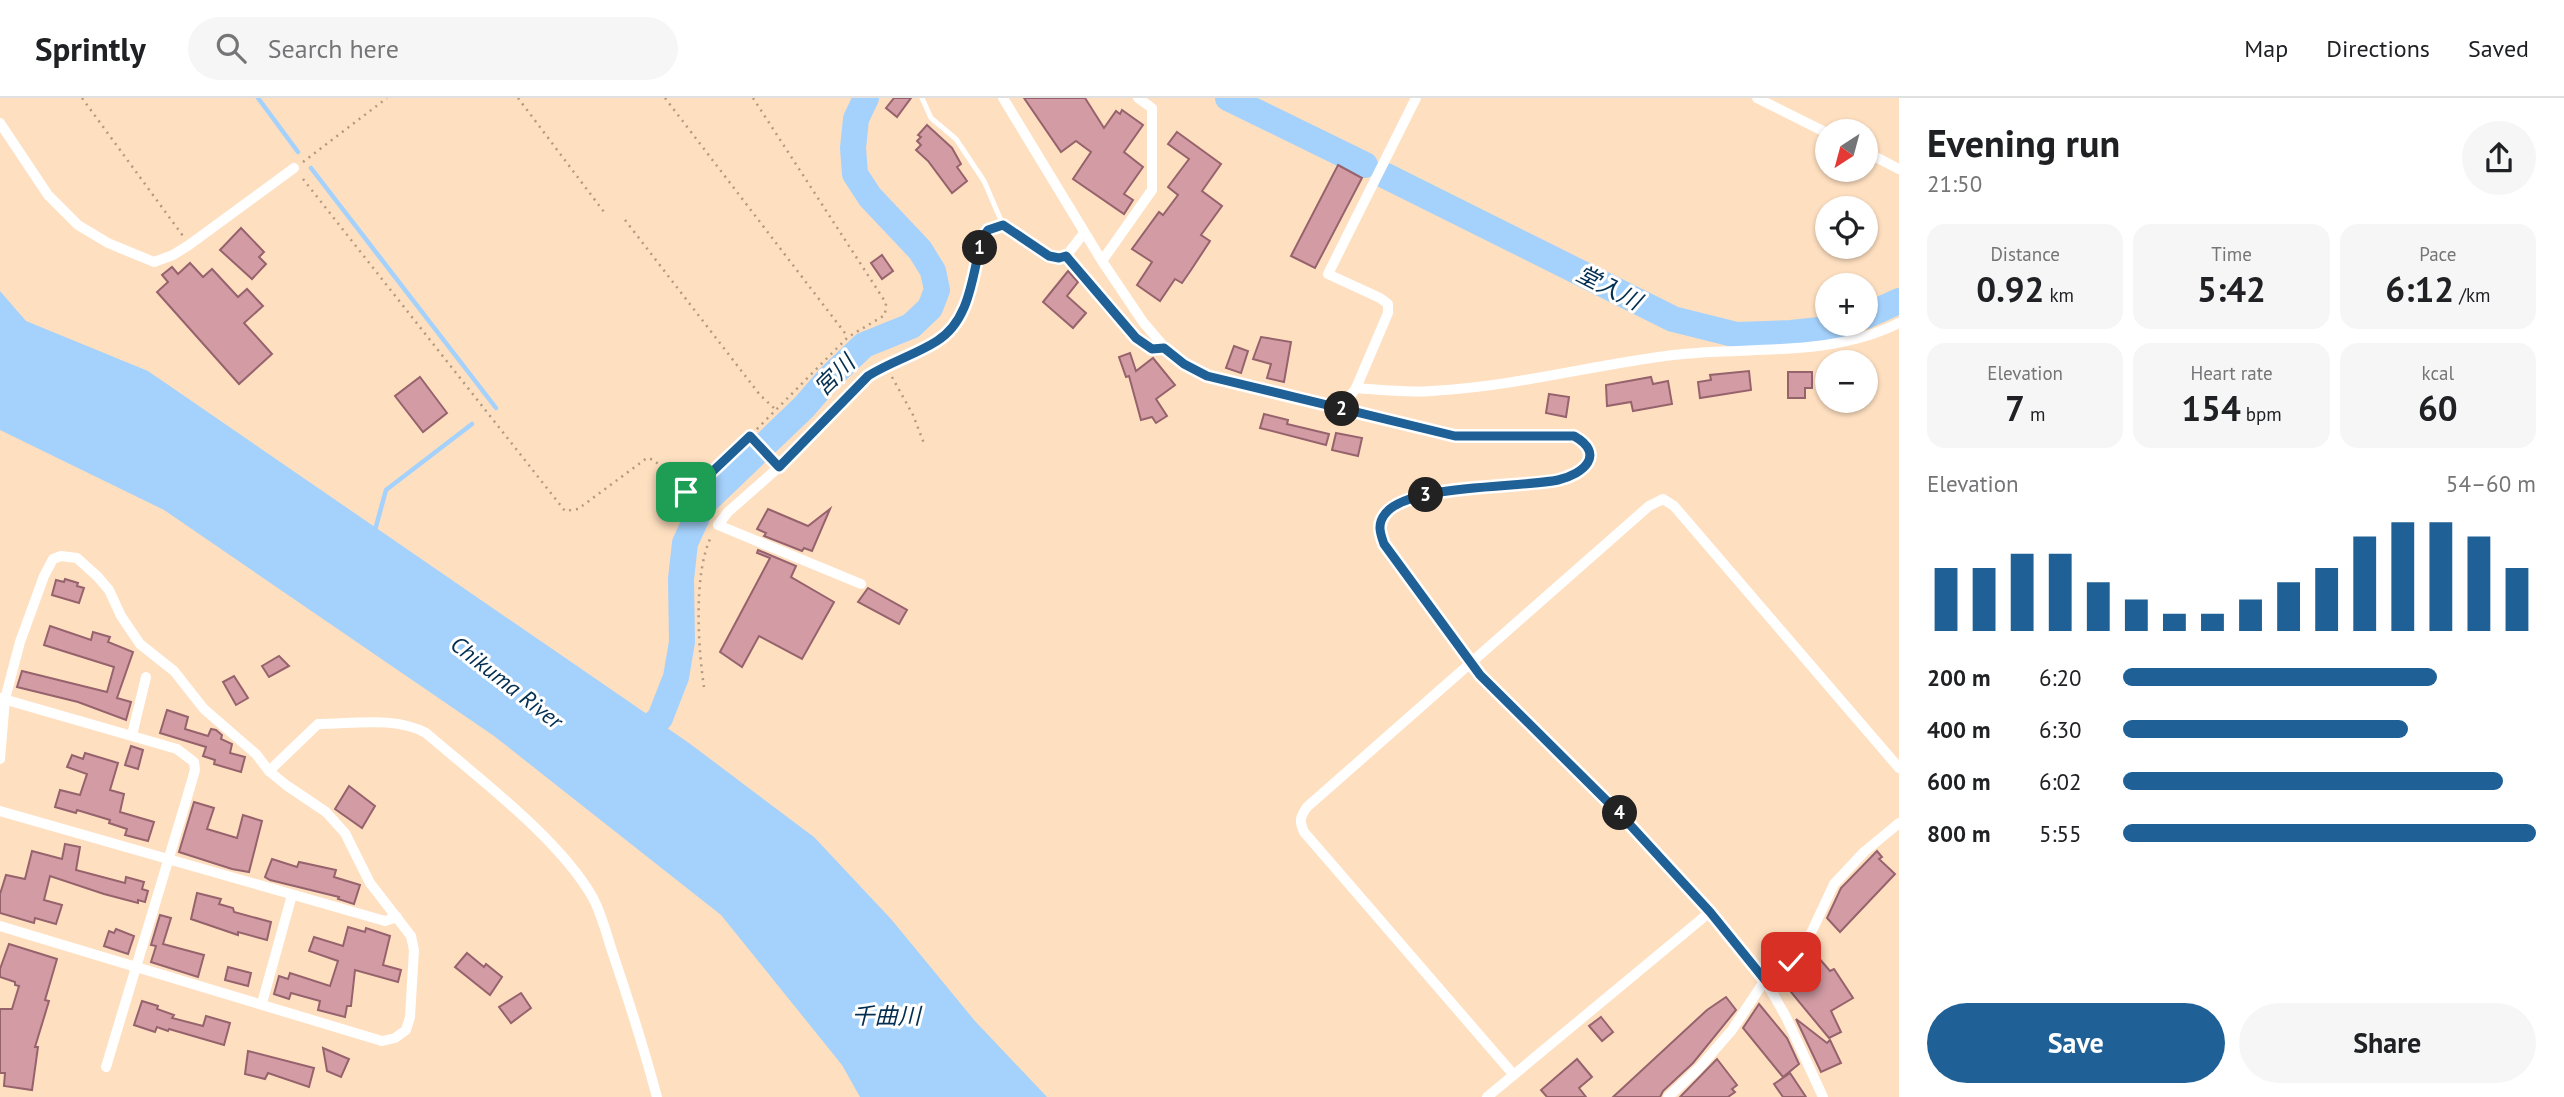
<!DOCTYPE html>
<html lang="en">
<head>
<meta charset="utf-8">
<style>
  :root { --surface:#fff; --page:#f6f6f6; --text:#202124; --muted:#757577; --line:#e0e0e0; --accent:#1f6196 }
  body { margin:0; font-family:"PT Sans","Noto Sans JP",sans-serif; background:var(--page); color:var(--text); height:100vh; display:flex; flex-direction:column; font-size:26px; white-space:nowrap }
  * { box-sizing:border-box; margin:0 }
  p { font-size:23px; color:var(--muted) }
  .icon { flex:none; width:38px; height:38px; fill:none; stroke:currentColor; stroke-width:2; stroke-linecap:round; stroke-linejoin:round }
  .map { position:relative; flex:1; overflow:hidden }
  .details { display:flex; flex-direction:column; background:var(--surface); width:665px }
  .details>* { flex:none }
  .needle { width:46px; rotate:216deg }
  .tools { position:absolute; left:1815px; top:21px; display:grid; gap:14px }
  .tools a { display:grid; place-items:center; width:63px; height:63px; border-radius:50%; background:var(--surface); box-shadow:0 2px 5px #0004; font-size:35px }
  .pin { position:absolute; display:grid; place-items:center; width:60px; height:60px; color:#fff; margin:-30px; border-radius:14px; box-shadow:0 4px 10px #0006 }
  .km { position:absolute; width:35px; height:35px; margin:-18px; border-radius:50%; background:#222; color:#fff; font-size:19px; line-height:35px; text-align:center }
  .round { display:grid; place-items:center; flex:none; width:74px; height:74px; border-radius:37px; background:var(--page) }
  .headline { display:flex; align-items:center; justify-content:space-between; height:119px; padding:0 28px }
  h1 { font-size:38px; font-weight:700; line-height:52px }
  .stats { display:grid; grid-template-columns:repeat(3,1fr); gap:10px; height:119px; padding:7px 28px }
  .stats div { display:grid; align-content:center; border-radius:18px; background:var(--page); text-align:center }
  .stats b { font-size:35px; font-weight:700 }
  .stats small { font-size:19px; font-weight:400 }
  .stats p { font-size:19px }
  .chart { height:196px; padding:14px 28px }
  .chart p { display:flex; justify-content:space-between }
  .chart svg { width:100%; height:126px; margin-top:7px; stroke:var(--accent); stroke-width:6 }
  .primary-button { display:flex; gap:14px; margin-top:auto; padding:14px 28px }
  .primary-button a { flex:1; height:80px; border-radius:42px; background:var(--accent); color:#fff; font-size:28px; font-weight:700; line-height:80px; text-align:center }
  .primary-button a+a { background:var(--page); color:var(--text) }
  ul { padding:0 28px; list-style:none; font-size:23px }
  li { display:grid; grid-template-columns:112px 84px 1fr; align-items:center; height:52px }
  li i { height:18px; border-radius:9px; background:var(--accent) }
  header { display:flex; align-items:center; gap:42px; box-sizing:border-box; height:98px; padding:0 35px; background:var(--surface); border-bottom:2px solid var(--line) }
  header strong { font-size:33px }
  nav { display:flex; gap:38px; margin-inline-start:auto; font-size:24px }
  .search { width:490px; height:63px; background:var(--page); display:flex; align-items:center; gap:18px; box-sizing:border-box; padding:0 24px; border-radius:38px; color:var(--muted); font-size:26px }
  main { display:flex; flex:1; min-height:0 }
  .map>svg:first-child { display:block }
  .water { fill:#a5d2fc }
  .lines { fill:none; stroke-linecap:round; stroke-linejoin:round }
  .stream { stroke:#a5d2fc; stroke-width:4.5 }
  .river { stroke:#a5d2fc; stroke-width:26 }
  .building { fill:#d39ca5; stroke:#96636d; stroke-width:2 }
  .path { stroke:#b29980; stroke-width:2.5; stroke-dasharray:2 5; stroke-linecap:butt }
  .service { stroke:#fff; stroke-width:5 }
  .minor { stroke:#fff; stroke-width:10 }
  .route-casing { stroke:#fff; stroke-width:14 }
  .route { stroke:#1f6196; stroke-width:9 }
  .labels { text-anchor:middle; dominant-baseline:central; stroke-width:6; stroke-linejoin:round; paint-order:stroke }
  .water-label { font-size:23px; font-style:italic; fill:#032e4f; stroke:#fff }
</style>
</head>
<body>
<header>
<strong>Sprintly</strong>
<div class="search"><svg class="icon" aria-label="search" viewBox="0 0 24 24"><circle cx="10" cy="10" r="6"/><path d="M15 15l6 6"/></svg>Search here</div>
<nav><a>Map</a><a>Directions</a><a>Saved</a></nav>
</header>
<main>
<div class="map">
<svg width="1899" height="999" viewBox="0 0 1899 999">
  <rect width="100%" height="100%" fill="#fedfc0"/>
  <polygon class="water" points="0,193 26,223 148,273 689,645 814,739 891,821 975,923 1047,999 860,999 842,967 721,817 494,638 164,412 0,332"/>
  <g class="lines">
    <g class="stream">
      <polyline points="258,0 298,54"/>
      <polyline points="311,70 496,310"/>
      <polyline points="375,432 386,392 472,326"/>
    </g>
    <g class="river">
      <polyline points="1228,0 1365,67"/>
      <polyline points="1386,78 1673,221 1737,237 1791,235 1838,230 1847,226"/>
      <polyline points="1866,218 1899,203"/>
      <polyline points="631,647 660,620 676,579 682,544 681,481 685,445 703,406 804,309 829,280 864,247 911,228 930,210 937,192 933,173 920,152 870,99 855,76 853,50 856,21 866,0"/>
    </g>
  </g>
  <g class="building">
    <polygon points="894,0 911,0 897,19 886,10"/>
    <polygon points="1024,0 1085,0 1104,30 1116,13 1120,16 1122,12 1143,27 1124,54 1143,69 1124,96 1133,102 1124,116 1073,81 1091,54 1076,43 1061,54"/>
    <polygon points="927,27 952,50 961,66 957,69 967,83 952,95 928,63 916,52 921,47 917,43 921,39 918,37"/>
    <polygon points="1177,34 1221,66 1202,93 1222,108 1201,137 1210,143 1191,172 1182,185 1175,181 1160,203 1137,187 1152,164 1132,151 1159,114 1163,117 1178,97 1168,89 1189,61 1168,46"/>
    <polygon points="1338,67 1362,80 1315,170 1291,158"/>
    <polygon points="241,130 264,154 259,159 266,166 252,181 220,152"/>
    <polygon points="882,157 893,173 882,181 871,165"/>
    <polygon points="190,165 203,179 212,171 238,199 247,191 263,208 244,225 272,256 239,286 157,194 168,184 162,177 172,169 178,176"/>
    <polygon points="1068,173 1078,184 1067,198 1086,215 1073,230 1043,204"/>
    <polygon points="1261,239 1291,244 1284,284 1267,280 1271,266 1253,261"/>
    <polygon points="1234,248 1248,253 1241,275 1226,270"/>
    <polygon points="1130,255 1136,273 1153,260 1175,287 1156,301 1167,318 1156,325 1152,319 1141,322 1129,278 1126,279 1119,259"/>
    <polygon points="1749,273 1751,292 1700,300 1698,284 1711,282 1710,277"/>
    <polygon points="1788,274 1812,274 1812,290 1805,290 1805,300 1788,300"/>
    <polygon points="420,279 447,315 423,334 395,298"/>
    <polygon points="1651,279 1653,286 1668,283 1672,306 1633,313 1631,304 1607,308 1606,287"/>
    <polygon points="1549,296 1569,299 1566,319 1546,315"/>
    <polygon points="1264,316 1288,322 1287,326 1329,336 1326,347 1260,330"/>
    <polygon points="1336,335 1362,340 1358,358 1332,352"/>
    <polygon points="768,411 808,428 830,411 812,453 804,450 802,453 764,438 766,435 757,431"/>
    <polygon points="758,452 796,468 791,479 834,504 802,561 759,538 742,569 720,554 770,460 757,455"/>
    <polygon points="65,481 78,485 77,488 84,490 79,505 52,497 56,482 64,484"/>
    <polygon points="868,490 907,512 899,526 858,504"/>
    <polygon points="50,528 91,542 93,534 110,539 108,544 133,554 117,600 131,604 126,622 78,604 17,589 22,573 107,594 114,569 44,547"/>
    <polygon points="279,558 289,568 269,579 262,568"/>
    <polygon points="234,578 248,600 236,607 223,584"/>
    <polygon points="167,612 188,619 185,631 208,638 211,631 216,632 222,637 221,641 232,646 230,655 245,659 241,674 214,666 215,662 203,658 206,649 160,635"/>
    <polygon points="131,648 143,652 138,671 125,667"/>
    <polygon points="85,655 118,665 110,692 124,696 120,714 154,724 148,743 125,737 127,731 109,725 110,722 77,712 76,715 55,709 60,692 80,697 87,676 67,669 72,657 83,661"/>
    <polygon points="349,688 375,708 362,730 335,711"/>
    <polygon points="194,704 214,710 207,731 237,740 243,717 262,723 249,774 232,771 179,754"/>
    <polygon points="65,746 80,749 76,772 125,785 126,779 144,784 142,791 148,793 145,804 138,802 138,805 104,796 50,778 44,802 62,807 56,826 35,820 34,825 0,815 0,796 6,777 25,781 32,753 62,761"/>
    <polygon points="1877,753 1882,759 1879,761 1895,776 1840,834 1827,820 1841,790"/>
    <polygon points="272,761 297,769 299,764 336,772 334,779 360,787 354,806 338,801 339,799 270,782 265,779"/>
    <polygon points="197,795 221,801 219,806 233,810 234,814 271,824 267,842 238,834 238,837 191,821"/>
    <polygon points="160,817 171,820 163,846 204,857 198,879 151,864 156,848 151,847"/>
    <polygon points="348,829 365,834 366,830 390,838 383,867 401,872 398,884 355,872 351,908 347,908 345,919 318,912 320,903 291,895 289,901 274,896 279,878 288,881 290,875 330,888 338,863 309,853 314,839 343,848"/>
    <polygon points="116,831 134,838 128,856 104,848 109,833 114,835"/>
    <polygon points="9,846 57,861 45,902 49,903 35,949 38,949 32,992 4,988 5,975 0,975 0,911 12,911 19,888 15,887 15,884 0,879 0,871"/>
    <polygon points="1811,851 1830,873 1834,871 1853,900 1831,913 1841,934 1829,940 1781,882 1805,862 1803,860"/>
    <polygon points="467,855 484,869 486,866 502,879 490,897 455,869"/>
    <polygon points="228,869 251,875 248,888 225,882"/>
    <polygon points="521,895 531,910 511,925 499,909"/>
    <polygon points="1726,899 1736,912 1693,965 1663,993 1660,999 1613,999 1707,912"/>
    <polygon points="142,903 158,908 157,911 174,917 172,920 203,928 206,918 230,925 224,947 169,931 168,933 157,929 155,934 134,927"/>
    <polygon points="1759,906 1787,940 1799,966 1783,979 1743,930"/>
    <polygon points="1601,919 1613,934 1602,943 1589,928"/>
    <polygon points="1796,921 1827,945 1830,942 1841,965 1821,974"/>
    <polygon points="323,950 349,961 341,979 327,973"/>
    <polygon points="248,953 314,970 309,989 268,975 265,981 245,976"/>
    <polygon points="1577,961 1592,979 1579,990 1586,999 1547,999 1541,992"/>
    <polygon points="1717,961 1737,987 1732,991 1735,994 1728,999 1680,999"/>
    <polygon points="1790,975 1806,999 1783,999 1774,986"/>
  </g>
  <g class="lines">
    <g class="path">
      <polyline points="82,0 183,138"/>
      <polyline points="518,0 604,114"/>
      <polyline points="665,0 848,239"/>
      <polyline points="753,0 886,205 885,217 848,239 756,332"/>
      <polyline points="303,64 387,0"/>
      <path d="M 303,81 L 565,413 L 578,411 L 647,360 C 666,363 668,394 690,394 L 744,344"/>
      <polyline points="625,122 760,297 775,311"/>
      <polyline points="892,279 913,317 925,348"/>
      <path d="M 704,589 C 698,549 693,473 712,437"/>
    </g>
    <g class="service">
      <polyline points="922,0 931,20 956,41 984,83 1003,127"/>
      <polyline points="750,338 779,369"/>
    </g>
    <g class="minor">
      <path d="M 1003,0 L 1102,163 L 1143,224 L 1172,258 L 1207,277 L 1455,338 L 1568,337 C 1591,341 1596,369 1573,378 C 1532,392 1410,382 1385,416 C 1377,426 1380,435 1384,446 L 1480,577 L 1620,716 L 1736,845 L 1765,882 L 1786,919 L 1823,999"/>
      <polyline points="1757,0 1827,35"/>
      <polyline points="0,25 48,97 78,127 108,145 154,164 173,157 189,147 294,70"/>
      <polyline points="1866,54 1899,71"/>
      <polyline points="1066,158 1084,135"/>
      <polyline points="1102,163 1152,92 1152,10 1138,0"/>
      <path d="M 1356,290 C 1381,292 1406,295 1431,293 C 1512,289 1592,267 1673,257 C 1747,248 1830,260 1899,225"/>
      <polyline points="1341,311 1356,290 1388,215 1388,206 1380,200 1328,176 1416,0"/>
      <path d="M 861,486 L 718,427 L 728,414 L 779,369 L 868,278 C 890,264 915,257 937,243 C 971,223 972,176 982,141 L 988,132 L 1003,127 L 1050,158 L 1059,160 L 1066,158 L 1136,240 L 1152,251 L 1164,250"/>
      <polyline points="0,600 177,651 194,664 195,672 186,703 106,969"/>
      <polyline points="132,637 146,579"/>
      <polyline points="0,661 5,601 20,544 44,478 53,461 61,458 77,460 98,479 109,492 121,518 140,546 174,573 204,611 256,656 269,673 286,687 326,714 345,735 370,785 411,838 414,852 410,919 406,932 395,940 382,943 0,828"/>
      <path d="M 269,673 L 318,626 C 353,626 395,618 426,635 C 478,680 560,741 593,800 C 602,817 607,838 613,856 C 629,903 644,951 657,999"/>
      <polyline points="0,713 385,823 397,819"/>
      <polyline points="262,905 292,797"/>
      <path d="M 1513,976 L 1304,734 C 1299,723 1300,719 1307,709 L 1649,408 L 1663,401 L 1674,408 L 1899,670"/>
      <polyline points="1487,999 1710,814"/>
      <polyline points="1668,999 1699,970 1732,932 1765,882 1780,874 1791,864 1811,835 1834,786 1864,754 1899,725"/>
    </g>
  </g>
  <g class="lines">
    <g class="route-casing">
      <path id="route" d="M 686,394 L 694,391 L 750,338 L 779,369 L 868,278 C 890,264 915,257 937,243 C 971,222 972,176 982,141 L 988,132 L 1003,127 L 1049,158 L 1059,160 L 1066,158 L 1136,240 L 1152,251 L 1164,250 L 1184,266 L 1207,278 L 1455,338 L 1574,338 C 1606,356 1584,376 1558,382 C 1520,390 1407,386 1385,416 C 1377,426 1380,435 1384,446 L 1480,577 L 1620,716 L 1710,814 L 1765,882 L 1780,874 L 1791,864"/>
    </g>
    <use href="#route" class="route"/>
  </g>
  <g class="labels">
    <g class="water-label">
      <text transform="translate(1609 189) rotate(27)">堂入川</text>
      <text transform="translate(834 277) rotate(-45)">宮川</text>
      <text transform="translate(507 584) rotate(38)">Chikuma River</text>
      <text x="886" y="917">千曲川</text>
    </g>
  </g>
</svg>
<div class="tools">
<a><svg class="needle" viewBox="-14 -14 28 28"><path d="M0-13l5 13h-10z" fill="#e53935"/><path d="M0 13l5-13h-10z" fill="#757577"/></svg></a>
<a><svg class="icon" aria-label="locate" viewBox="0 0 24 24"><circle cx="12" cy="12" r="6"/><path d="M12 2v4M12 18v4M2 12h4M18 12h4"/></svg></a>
<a>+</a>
<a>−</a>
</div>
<div class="pin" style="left:686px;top:394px;background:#1e9e55"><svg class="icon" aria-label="arrive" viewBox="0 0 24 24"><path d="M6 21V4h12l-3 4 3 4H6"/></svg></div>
<div class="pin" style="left:1791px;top:864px;background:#d93025"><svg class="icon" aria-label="check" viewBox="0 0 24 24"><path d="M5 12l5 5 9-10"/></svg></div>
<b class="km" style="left:980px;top:150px">1</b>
<b class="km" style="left:1342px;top:311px">2</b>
<b class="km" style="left:1426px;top:397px">3</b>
<b class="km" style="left:1620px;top:715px">4</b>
</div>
<section class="details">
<div class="headline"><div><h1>Evening run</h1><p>21:50</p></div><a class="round"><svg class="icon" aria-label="share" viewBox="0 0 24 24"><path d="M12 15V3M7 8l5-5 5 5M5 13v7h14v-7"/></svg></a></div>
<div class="stats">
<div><p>Distance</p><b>0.92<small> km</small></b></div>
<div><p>Time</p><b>5:42</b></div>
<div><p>Pace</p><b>6:12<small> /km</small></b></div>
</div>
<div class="stats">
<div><p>Elevation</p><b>7<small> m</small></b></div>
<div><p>Heart rate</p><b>154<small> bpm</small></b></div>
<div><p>kcal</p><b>60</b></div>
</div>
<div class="chart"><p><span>Elevation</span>54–60 m</p>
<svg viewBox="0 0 160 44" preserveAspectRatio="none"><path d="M5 44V22M15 44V22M25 44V17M35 44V17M45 44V27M55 44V33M65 44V38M75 44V38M85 44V33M95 44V27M105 44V22M115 44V11M125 44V6M135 44V6M145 44V11M155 44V22"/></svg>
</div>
<ul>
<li><b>200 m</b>6:20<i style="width:76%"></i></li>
<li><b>400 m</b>6:30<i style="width:69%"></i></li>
<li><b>600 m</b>6:02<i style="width:92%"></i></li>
<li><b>800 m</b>5:55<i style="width:100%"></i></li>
</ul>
<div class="primary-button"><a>Save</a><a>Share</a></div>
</section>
</main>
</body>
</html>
